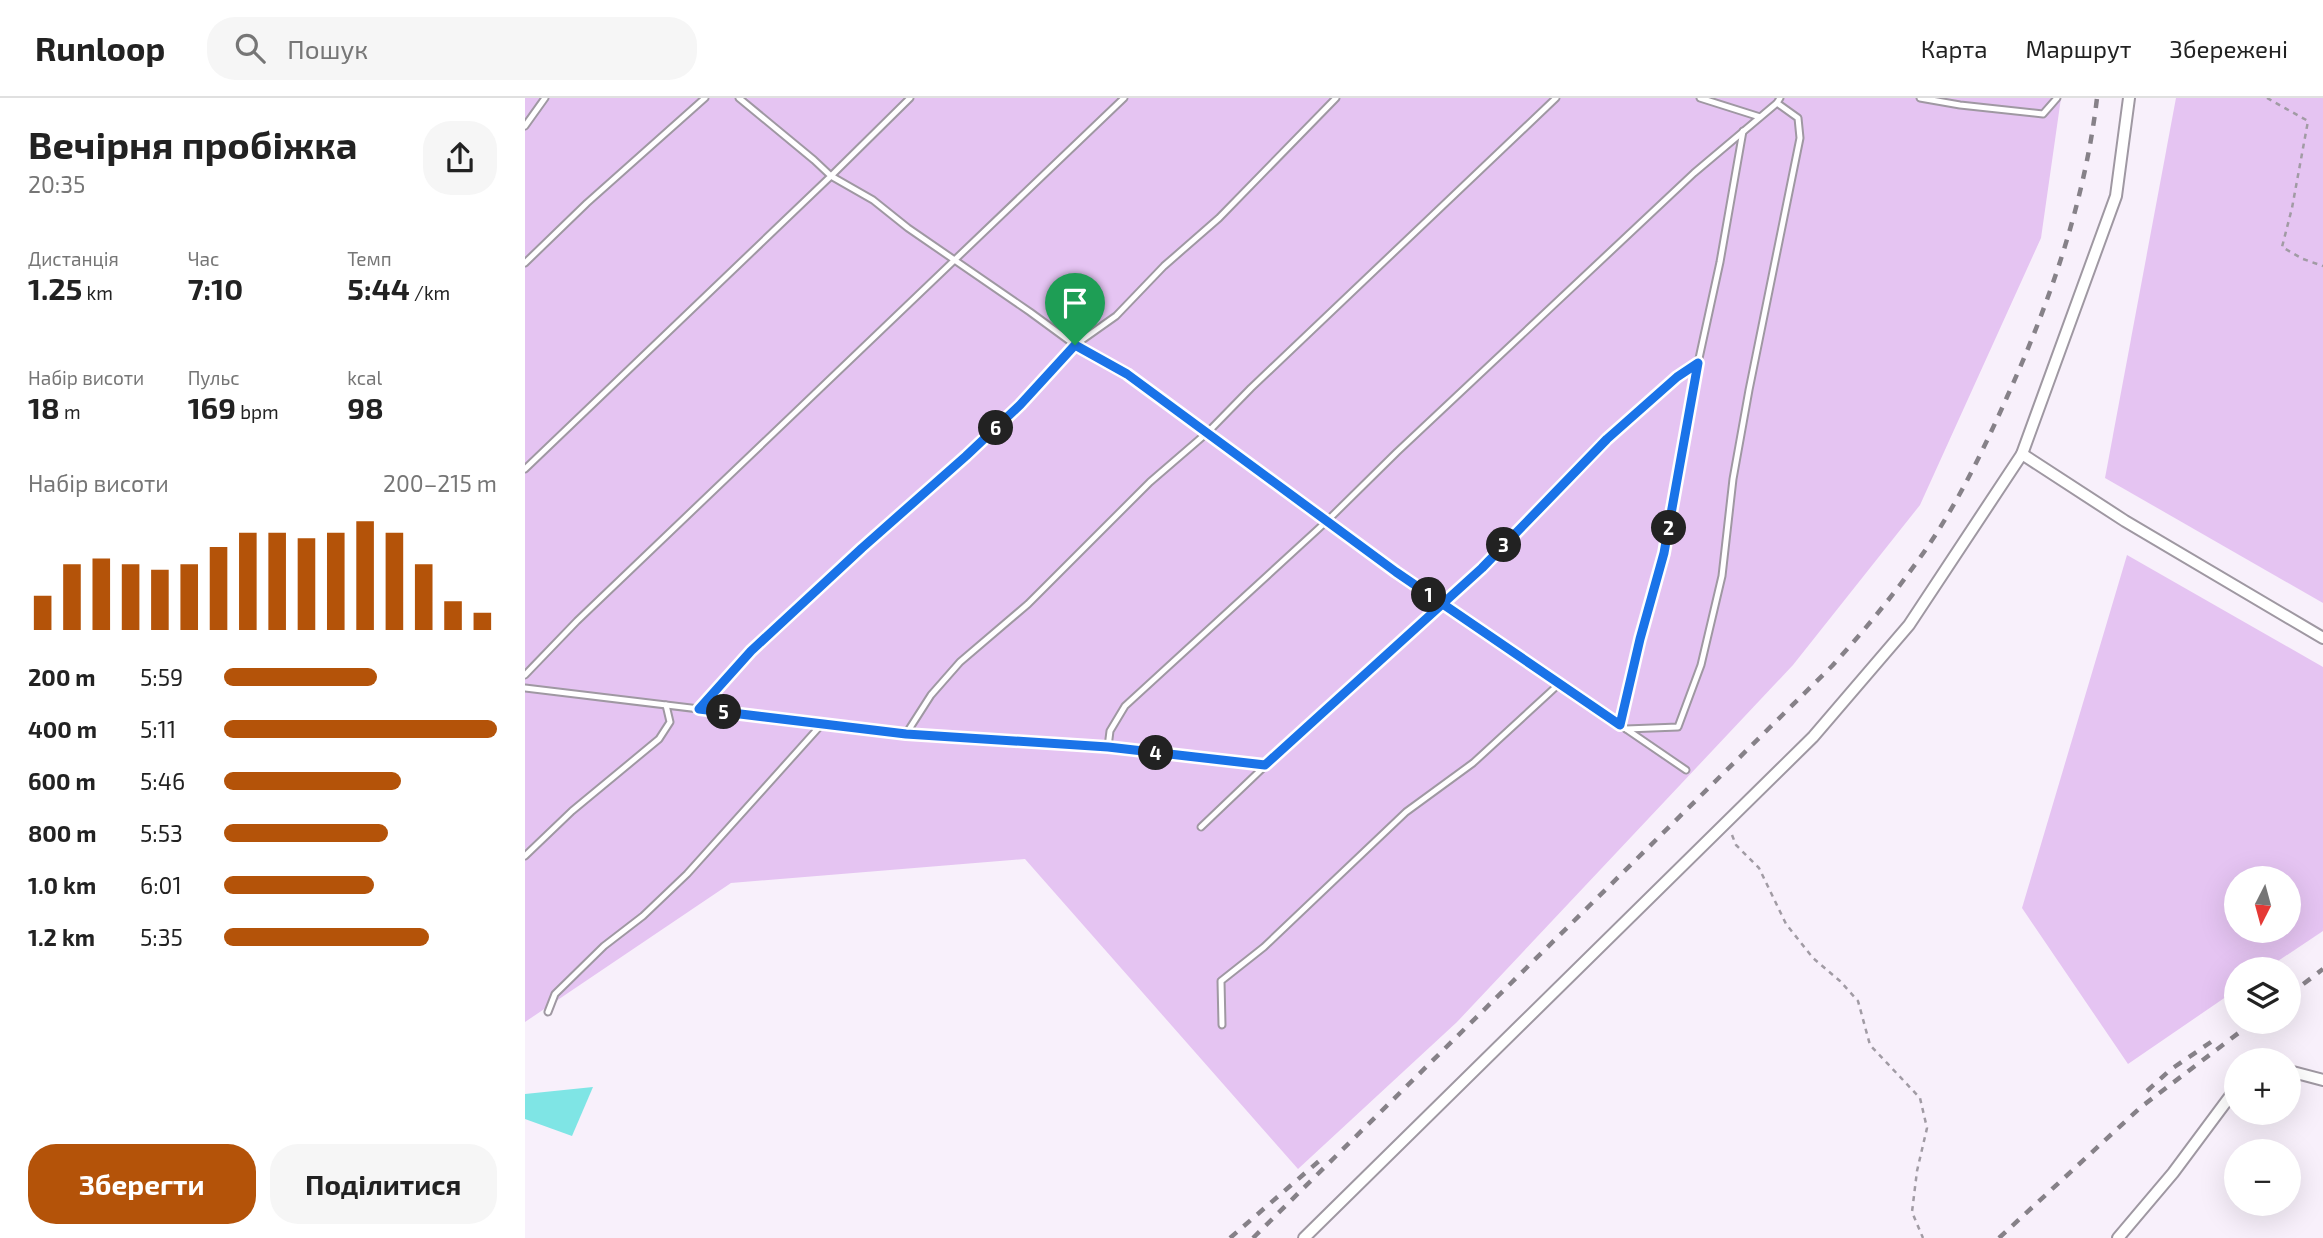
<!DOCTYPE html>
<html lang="uk">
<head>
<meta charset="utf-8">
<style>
  :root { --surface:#fff; --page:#f6f6f6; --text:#222; --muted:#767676; --line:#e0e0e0; --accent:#b45309 }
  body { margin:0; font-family:"Exo 2",sans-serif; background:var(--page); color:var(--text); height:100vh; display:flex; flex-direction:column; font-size:26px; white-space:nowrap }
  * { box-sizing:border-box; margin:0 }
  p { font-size:23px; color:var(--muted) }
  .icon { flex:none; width:38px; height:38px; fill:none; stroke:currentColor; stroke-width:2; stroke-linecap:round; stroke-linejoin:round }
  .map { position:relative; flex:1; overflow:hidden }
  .sheet { display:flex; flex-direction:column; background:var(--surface); width:525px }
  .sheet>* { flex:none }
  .needle { width:46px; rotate:186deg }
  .fabs { position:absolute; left:1699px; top:768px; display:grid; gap:14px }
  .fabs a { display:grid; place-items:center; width:77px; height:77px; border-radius:50%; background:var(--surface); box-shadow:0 7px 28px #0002; font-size:35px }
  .pin { position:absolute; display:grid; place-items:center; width:60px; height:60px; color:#fff; margin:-72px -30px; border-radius:50% 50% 50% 0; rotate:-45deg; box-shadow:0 0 7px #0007 }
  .pin .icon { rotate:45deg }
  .km { position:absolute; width:35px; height:35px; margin:-18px; border-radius:50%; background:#222; color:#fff; font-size:19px; line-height:35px; text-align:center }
  .round { display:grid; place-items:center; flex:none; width:74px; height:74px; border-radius:28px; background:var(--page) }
  .overview { display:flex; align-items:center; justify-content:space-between; height:119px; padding:0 28px }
  h1 { font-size:38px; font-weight:700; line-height:52px }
  .metrics { display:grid; grid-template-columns:repeat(3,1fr); gap:10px; height:119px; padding:7px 28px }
  .metrics div { display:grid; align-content:center }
  .metrics b { font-size:30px; font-weight:700 }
  .metrics small { font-size:19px; font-weight:400 }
  .metrics p { font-size:19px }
  .chart { height:196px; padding:14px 28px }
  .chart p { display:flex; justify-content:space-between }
  .chart svg { width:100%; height:126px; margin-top:7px; stroke:var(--accent); stroke-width:6 }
  .action { display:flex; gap:14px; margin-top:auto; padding:14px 28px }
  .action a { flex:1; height:80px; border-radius:28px; background:var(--accent); color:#fff; font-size:28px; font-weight:700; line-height:80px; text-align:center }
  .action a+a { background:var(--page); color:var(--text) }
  ul { padding:0 28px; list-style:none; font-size:23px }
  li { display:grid; grid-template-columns:112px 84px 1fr; align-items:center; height:52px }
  li i { height:18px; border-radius:9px; background:var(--accent) }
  header { display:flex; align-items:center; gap:42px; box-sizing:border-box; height:98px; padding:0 35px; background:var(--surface); border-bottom:2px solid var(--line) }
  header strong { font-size:33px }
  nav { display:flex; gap:38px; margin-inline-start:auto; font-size:24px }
  .search { width:490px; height:63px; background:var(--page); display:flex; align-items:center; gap:18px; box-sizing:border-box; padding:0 24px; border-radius:28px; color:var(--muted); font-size:26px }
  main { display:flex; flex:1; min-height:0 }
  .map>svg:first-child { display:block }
  .green { fill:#e5c4f2; fill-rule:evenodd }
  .water { fill:#7fe5e5 }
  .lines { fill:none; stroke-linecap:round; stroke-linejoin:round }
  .lane-casing { stroke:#9f98a2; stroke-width:9 }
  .street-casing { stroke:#9f98a2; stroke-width:14 }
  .path { stroke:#a19ba4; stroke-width:2.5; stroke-dasharray:5 5; stroke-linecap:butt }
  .lane { stroke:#fff; stroke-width:5 }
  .street { stroke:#fff; stroke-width:10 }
  .rail { stroke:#868188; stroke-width:4.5; stroke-dasharray:9 9; stroke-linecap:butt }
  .route-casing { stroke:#fff; stroke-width:14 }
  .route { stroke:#1a73e8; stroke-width:9 }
</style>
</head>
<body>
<header>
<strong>Runloop</strong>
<div class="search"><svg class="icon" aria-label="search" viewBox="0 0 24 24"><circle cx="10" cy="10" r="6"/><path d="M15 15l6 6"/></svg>Пошук</div>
<nav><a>Карта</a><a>Маршрут</a><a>Збережені</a></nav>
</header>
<main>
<section class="sheet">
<div class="overview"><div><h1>Вечірня пробіжка</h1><p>20:35</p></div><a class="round"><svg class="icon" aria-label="share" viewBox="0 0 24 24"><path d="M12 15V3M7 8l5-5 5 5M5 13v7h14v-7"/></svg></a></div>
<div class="metrics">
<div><p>Дистанція</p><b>1.25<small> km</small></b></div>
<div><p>Час</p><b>7:10</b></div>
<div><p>Темп</p><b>5:44<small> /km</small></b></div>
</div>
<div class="metrics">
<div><p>Набір висоти</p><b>18<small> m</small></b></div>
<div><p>Пульс</p><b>169<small> bpm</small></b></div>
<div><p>kcal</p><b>98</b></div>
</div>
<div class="chart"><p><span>Набір висоти</span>200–215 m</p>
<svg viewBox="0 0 160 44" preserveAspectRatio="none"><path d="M5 44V32M15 44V21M25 44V19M35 44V21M45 44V23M55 44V21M65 44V15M75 44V10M85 44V10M95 44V12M105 44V10M115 44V6M125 44V10M135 44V21M145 44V34M155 44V38"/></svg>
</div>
<ul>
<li><b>200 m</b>5:59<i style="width:56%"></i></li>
<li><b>400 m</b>5:11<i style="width:100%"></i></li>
<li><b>600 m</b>5:46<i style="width:65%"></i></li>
<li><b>800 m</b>5:53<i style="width:60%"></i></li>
<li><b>1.0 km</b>6:01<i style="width:55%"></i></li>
<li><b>1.2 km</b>5:35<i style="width:75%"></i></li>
</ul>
<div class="action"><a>Зберегти</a><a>Поділитися</a></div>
</section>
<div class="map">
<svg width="1798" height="1140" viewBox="0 0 1798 1140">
  <rect width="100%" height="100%" fill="#f8f0fb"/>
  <g class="green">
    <polygon points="0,0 1536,0 1516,140 1395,407 1268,567 932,924 773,1071 500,761 206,785 0,924"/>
    <polygon points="1651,0 1798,0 1798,505 1580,380"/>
    <path d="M 1602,457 L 1798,569 L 1798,833 L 1741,871 L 1712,872 L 1711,892 L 1603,966 L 1497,810 ZM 1764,780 L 1764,833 L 1712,833 L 1712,780 Z"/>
  </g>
  <polygon class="water" points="68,989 47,1038 0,1021 0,996"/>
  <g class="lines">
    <g class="lane-casing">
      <g id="lane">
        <path d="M 385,0 L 306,78 L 348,102 L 383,130 L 505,214 L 550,247 L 602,276 L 871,474 L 917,505 C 1004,429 1077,330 1173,265 L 1195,164 L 1218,33"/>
        <polyline points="1175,0 1235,19"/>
        <polyline points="1395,0 1435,7 1518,16 1532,0"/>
        <polyline points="0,28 20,0"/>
        <polyline points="0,165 62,105 180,0"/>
        <polyline points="0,371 306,78 289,62 214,0"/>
        <polyline points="0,577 52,523 599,0"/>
        <polyline points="0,590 381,636 583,649 741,667 917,505 1161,672"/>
        <polyline points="174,611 226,553 337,450 441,358 494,307 550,247 591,218 639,168 694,120 811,0"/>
        <polyline points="1095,627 1115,541 1139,455 1173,265"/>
        <polyline points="1101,631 1153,629 1176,567 1197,478 1208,381 1224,292 1275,40 1273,20 1252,5"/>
        <polyline points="381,636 406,597 435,564 503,506 625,384 683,334 726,290 1031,0"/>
        <polyline points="583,649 585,633 600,608 803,422 872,354 1169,75 1252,5 1255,0"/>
        <polyline points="676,729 741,667"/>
        <polyline points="0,758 47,713 134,641 145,624 141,607"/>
        <polyline points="23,914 30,896 79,848 118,818 162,776 297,626"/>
        <polyline points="697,927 696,883 739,849 881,714 948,665 1034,586"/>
      </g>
    </g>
    <g class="street-casing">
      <g id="street">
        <polyline points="1497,356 1600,423 1798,540"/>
        <polyline points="1764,973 1798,982"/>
        <polyline points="779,1140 1288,639 1384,527 1497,356 1591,98 1604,0"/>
        <polyline points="1593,1140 1648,1075 1712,989"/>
      </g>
    </g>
    <g class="path">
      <polyline points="1742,0 1783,23 1767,110 1757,149 1778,161 1798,168"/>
      <polyline points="1207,737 1211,747 1234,770 1261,826 1288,860 1315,883 1333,903 1345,947 1395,1000 1402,1030 1392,1073 1387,1114 1398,1140"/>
    </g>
    <use href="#lane" class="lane"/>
    <use href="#street" class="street"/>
    <g class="rail">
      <polyline points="1764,897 1798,871"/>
      <polyline points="1622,993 1645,972 1686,944"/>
      <polyline points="705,1140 794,1063"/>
      <path d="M 728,1140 L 1307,568 C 1338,534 1367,499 1394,461 C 1430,411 1457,355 1482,299 C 1525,204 1560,103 1572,0"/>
      <polyline points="1474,1140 1616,1009 1728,924"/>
    </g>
  </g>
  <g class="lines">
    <g class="route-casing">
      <polyline id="route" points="550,247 602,276 871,474 1095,627 1115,541 1139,455 1173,265 1152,279 1082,341 957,470 740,667 583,649 381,636 174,611 226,553 337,450 441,358 495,307 550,247"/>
    </g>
    <use href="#route" class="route"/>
  </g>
</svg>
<div class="fabs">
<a><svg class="needle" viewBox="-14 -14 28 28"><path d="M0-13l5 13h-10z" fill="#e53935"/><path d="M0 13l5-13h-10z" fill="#767676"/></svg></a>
<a><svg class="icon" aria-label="layers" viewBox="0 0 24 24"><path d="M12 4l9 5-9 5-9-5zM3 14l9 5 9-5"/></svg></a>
<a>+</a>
<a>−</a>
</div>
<div class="pin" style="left:550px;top:247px;background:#1e9e55"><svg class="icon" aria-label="arrive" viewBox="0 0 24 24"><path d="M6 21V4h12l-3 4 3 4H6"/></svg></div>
<b class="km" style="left:904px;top:497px">1</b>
<b class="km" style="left:1144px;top:430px">2</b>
<b class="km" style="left:979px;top:447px">3</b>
<b class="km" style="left:631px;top:655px">4</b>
<b class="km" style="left:199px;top:614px">5</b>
<b class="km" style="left:471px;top:330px">6</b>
</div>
</main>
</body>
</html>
